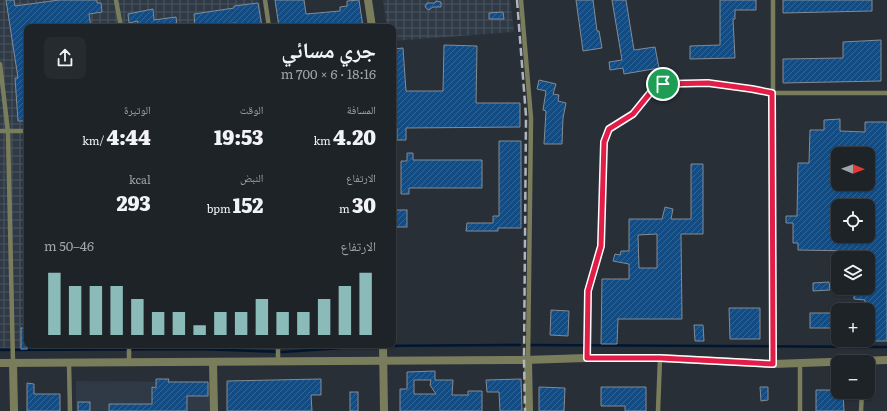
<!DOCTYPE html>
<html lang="ar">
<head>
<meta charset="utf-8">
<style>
  :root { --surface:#1e2328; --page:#262b30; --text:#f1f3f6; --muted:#a1a4a8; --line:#3c4045; --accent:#8bbbb9 }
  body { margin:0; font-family:Literata,"Noto Naskh Arabic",serif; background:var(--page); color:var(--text); direction:rtl; height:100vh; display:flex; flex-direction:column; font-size:15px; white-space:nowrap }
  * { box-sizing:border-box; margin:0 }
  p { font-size:13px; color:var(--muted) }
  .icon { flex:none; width:22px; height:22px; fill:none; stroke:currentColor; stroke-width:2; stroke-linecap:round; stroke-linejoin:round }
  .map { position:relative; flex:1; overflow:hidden; direction:ltr }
  .panel { position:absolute; left:24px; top:24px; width:372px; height:324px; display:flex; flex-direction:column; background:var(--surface); border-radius:8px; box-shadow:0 1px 3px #0004,0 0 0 1px var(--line); direction:rtl }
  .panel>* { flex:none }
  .needle { width:26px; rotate:91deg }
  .controls { position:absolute; left:831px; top:147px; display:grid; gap:8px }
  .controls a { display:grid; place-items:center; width:44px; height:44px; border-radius:8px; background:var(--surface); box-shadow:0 1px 3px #0004,0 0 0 1px var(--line); font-size:20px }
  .pin { position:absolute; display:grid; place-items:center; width:34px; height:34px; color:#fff; margin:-17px; border:2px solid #fff; border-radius:50%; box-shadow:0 1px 4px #0007 }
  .round { display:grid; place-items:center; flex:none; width:42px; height:42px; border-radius:8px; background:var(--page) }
  .head { display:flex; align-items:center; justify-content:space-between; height:68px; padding:0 20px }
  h1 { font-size:22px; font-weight:800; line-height:30px }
  .metrics { display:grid; grid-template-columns:repeat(3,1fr); gap:6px; height:68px; padding:4px 20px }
  .metrics div { display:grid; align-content:center }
  .metrics b { font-size:20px; font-weight:800 }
  .metrics small { font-size:11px; font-weight:400 }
  .metrics p { font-size:11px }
  .chart { height:112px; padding:8px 20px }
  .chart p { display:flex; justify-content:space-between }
  .chart svg { width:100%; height:72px; margin-top:4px; stroke:var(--accent); stroke-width:6 }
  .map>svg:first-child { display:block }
  .built { fill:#2f3a46 }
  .industrial { fill:url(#industrial-grid) }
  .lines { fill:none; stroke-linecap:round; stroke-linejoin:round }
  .stream { stroke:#001632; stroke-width:2.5 }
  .building { fill:url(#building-hatch); stroke:#838b94; fill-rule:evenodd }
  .service { stroke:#7a7d5c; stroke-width:4.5 }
  .minor { stroke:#7a7d5c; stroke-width:8 }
  .tertiary { stroke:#7a7d5c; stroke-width:8 }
  .rail { stroke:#b1b5bb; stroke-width:2.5; stroke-dasharray:8 4; stroke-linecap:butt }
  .route-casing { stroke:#fff; stroke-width:8 }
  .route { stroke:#e11d48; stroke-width:5 }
</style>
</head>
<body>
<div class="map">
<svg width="887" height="411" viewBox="0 0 887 411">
  <defs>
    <pattern id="industrial-grid" width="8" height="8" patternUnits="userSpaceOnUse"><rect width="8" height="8" fill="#2f3a46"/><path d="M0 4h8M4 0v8" fill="none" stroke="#4c5660"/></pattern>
    <pattern id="building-hatch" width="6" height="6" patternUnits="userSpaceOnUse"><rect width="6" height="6" fill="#134c82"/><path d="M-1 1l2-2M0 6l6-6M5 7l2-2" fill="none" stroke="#346593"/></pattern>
  </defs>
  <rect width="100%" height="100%" fill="#282f36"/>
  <polygon class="built" points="76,381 210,382 210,411 76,411"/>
  <g class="industrial">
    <polygon points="0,0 259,0 263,27 27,27 27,345 279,345 279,349 0,348"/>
    <polygon points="383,0 510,0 514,32 393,41 393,27 387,27"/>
  </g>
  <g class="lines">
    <g class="stream">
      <polyline points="528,345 887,347"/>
      <polyline points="0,350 198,349 283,352 369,346 520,345"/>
    </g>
  </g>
  <g class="building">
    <polygon points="6,0 14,0 15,6 59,0 97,0 97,3 101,3 102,12 89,14 91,27 27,27 27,121 18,121 15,78 18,78"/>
    <polygon points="275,0 304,0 306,14 340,11 340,7 347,6 347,1 359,0 363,27 279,27"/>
    <polygon points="576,0 593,0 597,31 599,31 602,48 583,51"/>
    <polygon points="612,0 626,0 634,50 655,47 659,68 624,74 623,68 610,70 609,62 622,60"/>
    <polygon points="720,0 756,0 756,10 735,10 735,19 733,19 735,58 690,59 690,46 720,45"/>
    <polygon points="783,0 872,0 872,11 783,13"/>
    <polygon points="436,1 441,2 441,7 433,7 429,10 426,8 425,6 427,3 435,3"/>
    <polygon points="258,3 262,27 237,27 236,23 195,27 194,14 234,8 234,6"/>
    <polygon points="153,9 154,20 176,17 177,27 137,27 138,21 129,23 128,14"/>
    <polygon points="503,12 504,19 489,19 489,13"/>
    <polygon points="881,40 881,81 783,83 783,59 843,58 843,42"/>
    <polygon points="444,45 477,46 476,103 520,103 520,127 406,128 406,140 397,140 397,128 395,128 395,102 393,102 393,49 403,48 406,91 443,91"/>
    <polygon points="539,80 556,84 553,94 559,95 558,101 566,103 563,118 562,144 544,144 546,111 543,110 546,91 537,89"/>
    <path d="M 840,119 L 840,131 L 865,132 L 865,122 L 887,122 L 887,341 L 868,341 L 868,310 L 865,310 L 865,300 L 854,299 L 854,288 L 868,288 L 868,258 L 853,258 L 853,251 L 798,250 L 798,243 L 793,243 L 793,223 L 786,223 L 786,216 L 797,216 L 798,163 L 809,163 L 810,130 L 824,130 L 824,120 ZM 838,154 L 868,154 L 868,184 L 838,184 ZM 838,206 L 868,206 L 868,236 L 838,236 Z"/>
    <polygon points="499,141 521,141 521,228 498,228 498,231 466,231 467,223 493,223 493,216 499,216"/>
    <polygon points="407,153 413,153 413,160 482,160 482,188 409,188 409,194 401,194 401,161 407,161"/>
    <path d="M 691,164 L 703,164 L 703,234 L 681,234 L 682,319 L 618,319 L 617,344 L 601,344 L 602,279 L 629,279 L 629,264 L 613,261 L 615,254 L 620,255 L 621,251 L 629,251 L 629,219 L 662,219 L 665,207 L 673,209 L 671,219 L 691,219 ZM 657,234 L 657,268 L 639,268 L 638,235 Z"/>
    <rect x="395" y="210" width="12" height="17"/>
    <polygon points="829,282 830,290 813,291 813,283"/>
    <polygon points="729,308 760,308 760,339 730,339"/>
    <polygon points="551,310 569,311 568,336 550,335"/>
    <rect x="810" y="313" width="28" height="15"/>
    <polygon points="694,325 703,325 704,341 695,341"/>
    <rect x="21" y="328" width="6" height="21"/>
    <path d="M 435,371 L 435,380 L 453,380 L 452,395 L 468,395 L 468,391 L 482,391 L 482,411 L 400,411 L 400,389 L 407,389 L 407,372 ZM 414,380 L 431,380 L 430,385 L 436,394 L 414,394 Z"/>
    <polygon points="156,379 169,379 168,382 208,382 208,396 187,396 187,411 109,411 109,404 152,404 152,387 156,388"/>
    <polygon points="321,379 321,395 311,395 312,411 227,411 227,381"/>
    <polygon points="521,379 522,411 500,411 499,392 487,392 486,380"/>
    <polygon points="27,383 34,384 34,394 60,394 60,411 27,411"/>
    <polygon points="539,387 565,388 564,411 539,411"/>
    <polygon points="601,387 646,387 646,411 625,411 625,406 601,406"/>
    <polygon points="760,387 768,387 768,400 761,401"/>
    <polygon points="816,390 838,390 838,392 843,392 844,411 816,411"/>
    <rect x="350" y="392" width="8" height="19"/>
    <rect x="78" y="402" width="12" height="9"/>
  </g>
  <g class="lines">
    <g class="service">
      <polyline points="116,0 121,27"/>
      <polyline points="265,0 269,27"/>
      <polyline points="521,0 531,118 528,360"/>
      <polyline points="0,64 8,132 13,363"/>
      <polyline points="0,131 27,131"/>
      <polyline points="587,358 588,291 601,246 604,142 609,129 633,114 649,93 656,87 663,84 708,83 752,89 772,93 887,93"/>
      <polyline points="278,362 278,345"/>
      <polyline points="69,363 70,411"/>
      <polyline points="129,363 129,345"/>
      <polyline points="800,363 800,411"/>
      <polyline points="773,364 773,0"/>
      <polyline points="658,411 660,358"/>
      <polyline points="861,411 862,392"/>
    </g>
    <g class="minor">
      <polyline points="13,363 14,411"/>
      <polyline points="213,363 214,411"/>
    </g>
    <g class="tertiary">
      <polyline points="368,0 372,27"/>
      <polyline points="383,345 384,411"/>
      <polyline points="528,360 529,411"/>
      <polyline points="0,363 524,360 587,358 660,358 773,364 887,360"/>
    </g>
    <polyline class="rail" points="517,0 526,116 524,360 525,411"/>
  </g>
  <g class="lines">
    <g class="route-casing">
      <polygon id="route" points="708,83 752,89 772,93 773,364 660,358 587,358 588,291 601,246 604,142 609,129 633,114 650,93 656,87 663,84"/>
    </g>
    <use href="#route" class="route"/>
  </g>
</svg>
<div class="controls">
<a><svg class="needle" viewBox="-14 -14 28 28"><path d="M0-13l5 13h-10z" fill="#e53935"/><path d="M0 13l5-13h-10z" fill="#a1a4a8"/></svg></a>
<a><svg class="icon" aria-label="locate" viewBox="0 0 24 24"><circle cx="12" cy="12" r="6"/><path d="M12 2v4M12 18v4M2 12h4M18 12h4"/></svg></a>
<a><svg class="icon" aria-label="layers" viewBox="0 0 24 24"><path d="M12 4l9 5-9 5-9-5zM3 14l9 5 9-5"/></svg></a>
<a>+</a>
<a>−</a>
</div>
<div class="pin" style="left:663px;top:84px;background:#1e9e55"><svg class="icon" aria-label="arrive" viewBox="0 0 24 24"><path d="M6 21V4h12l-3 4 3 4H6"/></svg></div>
<section class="panel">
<div class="head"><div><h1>جري مسائي</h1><p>18:16 · 6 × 700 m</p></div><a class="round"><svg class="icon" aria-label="share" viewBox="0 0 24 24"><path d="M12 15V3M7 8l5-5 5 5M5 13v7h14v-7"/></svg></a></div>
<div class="metrics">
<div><p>المسافة</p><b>4.20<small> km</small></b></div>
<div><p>الوقت</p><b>19:53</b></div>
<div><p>الوتيرة</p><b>4:44<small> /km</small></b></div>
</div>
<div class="metrics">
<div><p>الارتفاع</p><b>30<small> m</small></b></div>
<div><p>النبض</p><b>152<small> bpm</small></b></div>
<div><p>kcal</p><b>293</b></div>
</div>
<div class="chart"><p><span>الارتفاع</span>46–50 m</p>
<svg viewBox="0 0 160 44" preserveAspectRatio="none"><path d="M5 44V6M15 44V14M25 44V14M35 44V14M45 44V22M55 44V30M65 44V30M75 44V38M85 44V30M95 44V30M105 44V22M115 44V30M125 44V30M135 44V22M145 44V14M155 44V6"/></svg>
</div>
</section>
</div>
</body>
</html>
